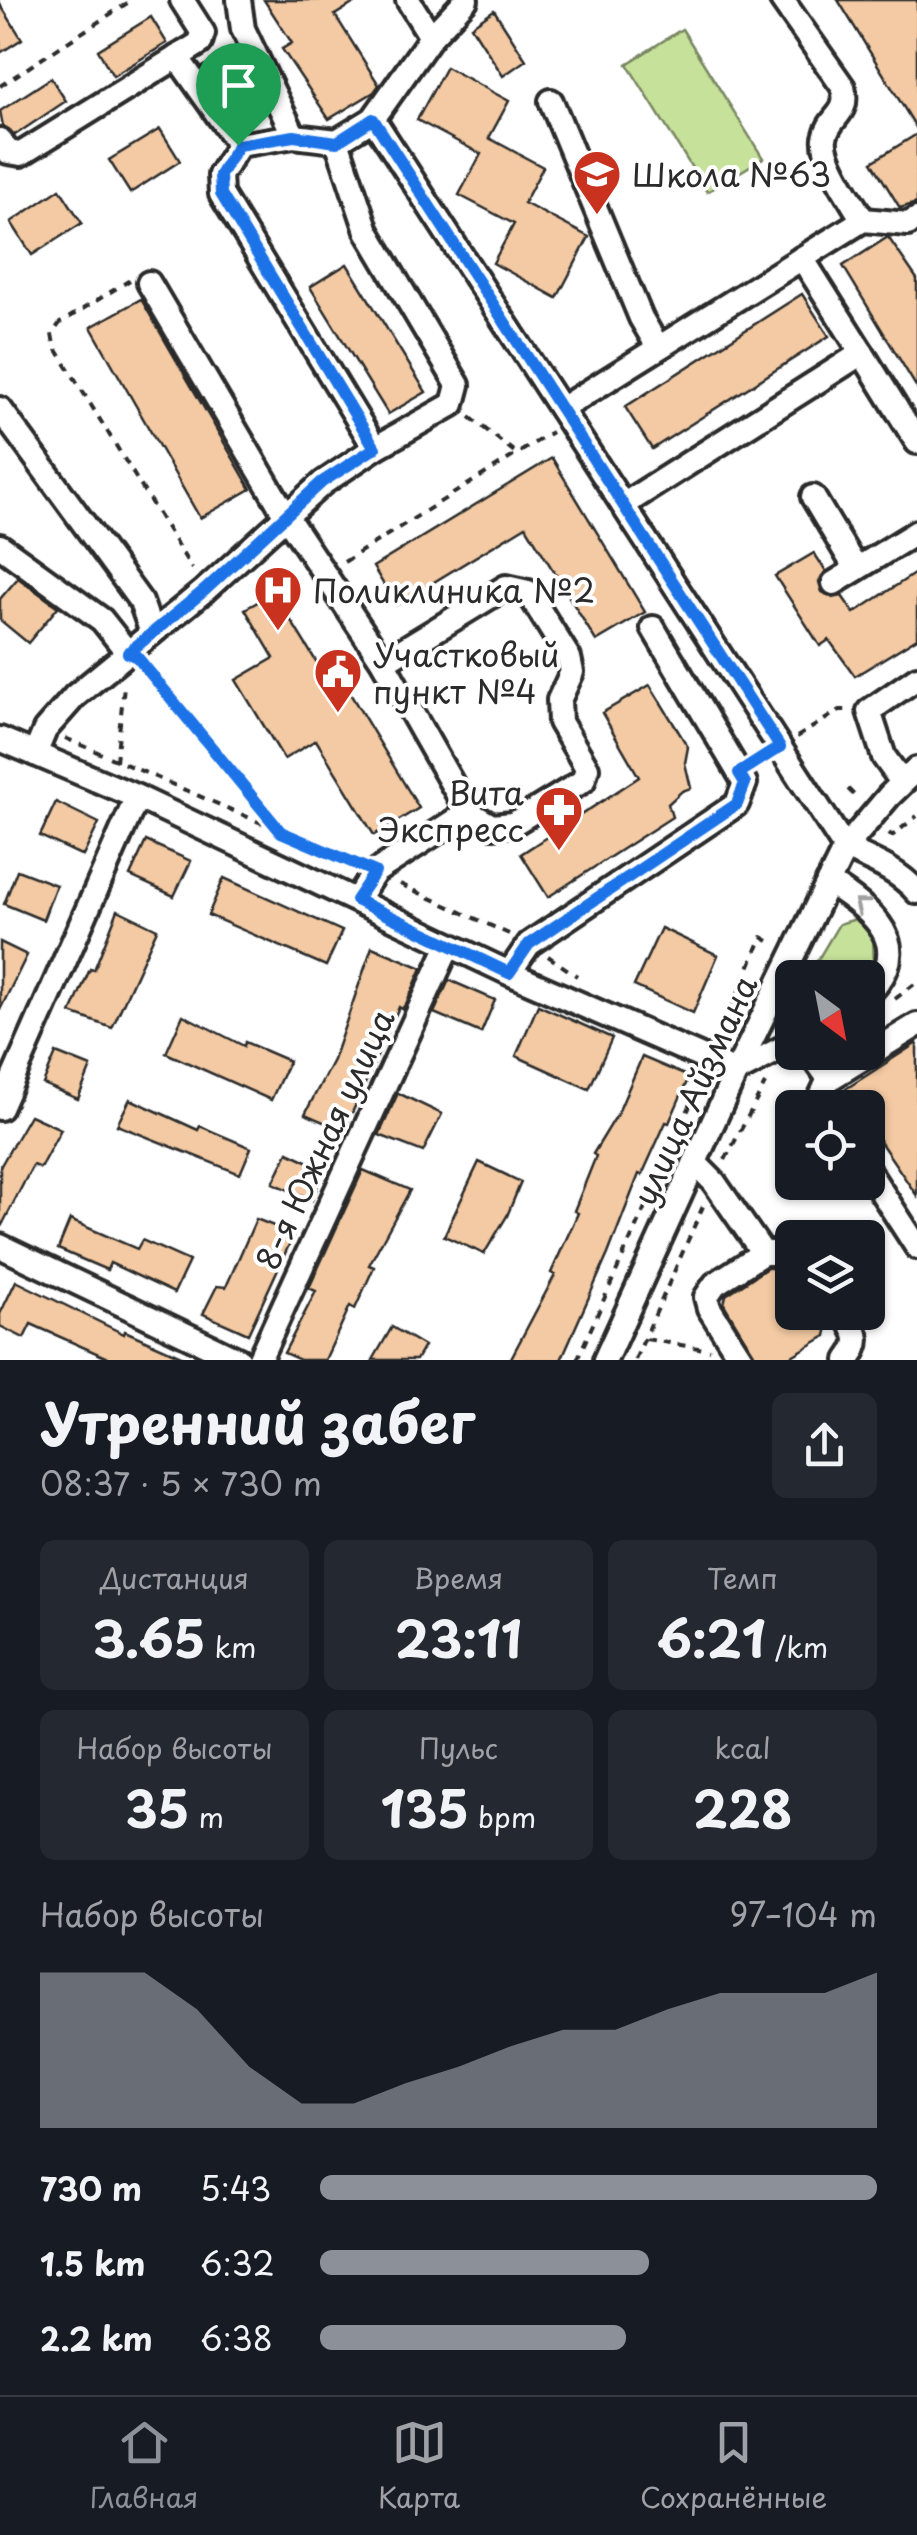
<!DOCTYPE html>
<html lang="ru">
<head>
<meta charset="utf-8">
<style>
  :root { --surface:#171b24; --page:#242831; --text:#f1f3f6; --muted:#9ea1a6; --line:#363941; --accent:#8c9099 }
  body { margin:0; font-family:"Playpen Sans",sans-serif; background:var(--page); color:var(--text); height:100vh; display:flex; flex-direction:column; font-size:38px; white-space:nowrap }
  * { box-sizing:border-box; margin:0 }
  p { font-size:32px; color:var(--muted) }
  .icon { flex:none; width:55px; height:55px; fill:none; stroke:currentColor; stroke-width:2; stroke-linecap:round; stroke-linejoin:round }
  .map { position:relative; height:1360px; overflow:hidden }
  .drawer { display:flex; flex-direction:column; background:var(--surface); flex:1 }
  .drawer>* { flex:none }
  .needle { width:65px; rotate:148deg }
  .controls { position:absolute; left:775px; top:960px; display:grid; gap:20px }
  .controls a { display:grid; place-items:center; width:110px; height:110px; border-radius:15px; background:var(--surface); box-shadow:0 2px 8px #0004; font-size:50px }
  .pin { position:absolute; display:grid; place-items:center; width:85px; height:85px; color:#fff; margin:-102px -42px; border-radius:50% 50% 50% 0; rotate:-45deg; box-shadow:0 0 10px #0007 }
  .pin .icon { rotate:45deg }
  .round { display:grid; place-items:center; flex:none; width:105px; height:105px; border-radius:15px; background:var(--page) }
  .headline { display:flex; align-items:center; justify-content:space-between; height:170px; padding:0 40px }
  h1 { font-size:55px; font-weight:700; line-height:75px }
  .figures { display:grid; grid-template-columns:repeat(3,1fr); gap:15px; height:170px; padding:10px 40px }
  .figures div { display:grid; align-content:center; border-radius:15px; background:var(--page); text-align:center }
  .figures b { font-size:50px; font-weight:700 }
  .figures small { font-size:28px; font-weight:400 }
  .figures p { font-size:28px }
  .chart { height:280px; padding:20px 40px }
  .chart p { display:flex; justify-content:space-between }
  .chart svg { width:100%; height:180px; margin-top:10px; fill:var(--accent); opacity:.7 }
  ul { padding:0 40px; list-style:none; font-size:32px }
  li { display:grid; grid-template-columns:160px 120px 1fr; align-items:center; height:75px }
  li i { height:25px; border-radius:12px; background:var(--accent) }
  .tabs { display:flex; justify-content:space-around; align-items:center; height:140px; border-top:2px solid var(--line); background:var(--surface); font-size:28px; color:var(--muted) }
  .tabs a { display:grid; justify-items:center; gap:5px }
  .tabs .on { color:var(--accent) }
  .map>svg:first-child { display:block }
  .green { fill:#c6e29a; stroke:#788662; stroke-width:2.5 }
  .building { fill:#f3caa3; stroke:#2b2b2b; stroke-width:2.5 }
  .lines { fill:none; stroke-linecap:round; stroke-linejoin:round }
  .minor-casing { stroke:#2b2b2b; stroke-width:30 }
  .path { stroke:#2b2b2b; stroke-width:4; stroke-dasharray:8 8; stroke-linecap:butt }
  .minor { stroke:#fff; stroke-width:22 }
  .oneway { stroke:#a0a0a0 }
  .route-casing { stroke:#fff; stroke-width:20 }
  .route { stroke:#1a73e8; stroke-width:12 }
  .labels { text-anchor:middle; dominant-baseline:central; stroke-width:8; stroke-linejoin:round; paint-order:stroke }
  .poi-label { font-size:32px; fill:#2b2b2b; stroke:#fff; text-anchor:start }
  .street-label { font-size:32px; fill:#2b2b2b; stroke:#fff }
</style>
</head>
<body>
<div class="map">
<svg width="917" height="1360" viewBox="0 0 917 1360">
  <rect width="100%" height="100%" fill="#fff"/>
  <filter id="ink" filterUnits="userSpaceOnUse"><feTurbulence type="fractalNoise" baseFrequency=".01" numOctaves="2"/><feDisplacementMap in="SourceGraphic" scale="20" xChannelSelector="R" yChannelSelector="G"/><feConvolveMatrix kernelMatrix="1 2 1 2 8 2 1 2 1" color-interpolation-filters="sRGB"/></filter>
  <g filter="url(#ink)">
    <g class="green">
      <polygon points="682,29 763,158 707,192 627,64"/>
      <polygon points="856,919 873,936 874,969 862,977 807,978 839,924"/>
    </g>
    <g class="building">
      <polygon points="264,0 359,0 335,15 379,85 374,92 329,119 282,49 292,43"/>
      <polygon points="838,0 917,0 917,129"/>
      <polygon points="0,4 22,39 0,53"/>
      <polygon points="494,10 526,60 503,76 471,26"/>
      <polygon points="151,17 167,43 113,76 98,50"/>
      <polygon points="228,52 264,109 242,123 203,67"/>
      <polygon points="446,67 509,101 489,138 543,167 524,203 589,237 557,298 493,263 514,224 459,195 481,154 417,120"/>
      <polygon points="51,78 66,101 15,135 3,126 0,111"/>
      <polygon points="160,129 180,161 130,193 109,160"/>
      <polygon points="917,134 917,203 900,208 872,162"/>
      <polygon points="60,189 82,223 32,255 11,222"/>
      <polygon points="888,237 917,279 917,388 843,266"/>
      <polygon points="347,264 426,392 388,414 310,287"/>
      <polygon points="802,294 829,336 652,449 625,407"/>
      <polygon points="141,299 251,489 200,518 91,327"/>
      <polygon points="552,458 645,612 596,641 526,526 396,605 373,567"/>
      <polygon points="814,553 826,571 819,582 822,592 833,598 842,596 854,613 917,572 917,638 855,676 829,640 820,646 775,576"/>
      <polygon points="18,578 58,607 28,643 0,620 0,599"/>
      <polygon points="274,593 338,697 348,690 419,808 374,835 316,740 284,759 236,680 274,658 245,609"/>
      <polygon points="650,685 688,747 685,763 691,788 682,791 668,804 672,817 548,897 521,854 639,777 602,713"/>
      <polygon points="56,802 99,823 83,856 40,836"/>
      <polygon points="146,841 191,861 174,896 130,876"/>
      <polygon points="17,870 56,885 43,920 4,904"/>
      <polygon points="224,878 342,931 326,966 208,915"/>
      <polygon points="118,910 157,929 112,1028 71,1013 90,969 94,970"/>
      <polygon points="661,928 718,955 693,1013 634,986"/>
      <polygon points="0,942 27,955 0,1010"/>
      <polygon points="372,947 422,968 407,1002 402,1009 399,1007 344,1131 305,1114 333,1060"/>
      <polygon points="449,980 495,1000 481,1033 434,1013"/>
      <polygon points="538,1005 612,1038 589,1089 516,1056"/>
      <polygon points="183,1015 244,1046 245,1042 289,1061 271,1100 166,1053"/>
      <polygon points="917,1043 917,1196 868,1124 868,1108 856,1108 844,1090"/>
      <polygon points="56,1053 91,1067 78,1099 43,1084"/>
      <polygon points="642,1057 689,1077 669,1123 666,1122 642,1175 639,1174 608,1254 561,1360 510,1360 555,1275 551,1273 578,1213 574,1211 596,1156 593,1154 618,1113"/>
      <polygon points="398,1093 442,1114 423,1152 379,1135"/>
      <polygon points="130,1099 198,1130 200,1126 251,1148 240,1174 117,1125"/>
      <polygon points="30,1115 61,1129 40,1168 33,1165 0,1229 0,1167"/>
      <polygon points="288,1152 324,1169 312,1200 273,1183"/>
      <polygon points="479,1162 521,1182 507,1216 484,1254 444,1236"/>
      <polygon points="363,1170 410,1190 369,1265 374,1267 355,1309 350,1306 325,1360 300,1360 284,1353 316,1291 309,1288"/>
      <polygon points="256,1219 294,1234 248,1334 203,1314 217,1286 226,1287"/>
      <polygon points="70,1220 137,1249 142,1240 189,1261 174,1293 110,1263 107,1270 58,1249"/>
      <polygon points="767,1268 792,1268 792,1312 829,1312 830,1316 826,1336 785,1360 757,1360 724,1304 726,1295"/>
      <polygon points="16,1281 124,1334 125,1331 190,1360 112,1360 31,1324 24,1338 0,1326 0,1314"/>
      <polygon points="392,1327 424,1346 416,1360 373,1360"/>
    </g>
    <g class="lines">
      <g class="minor-casing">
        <g id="minor">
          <polyline points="239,0 243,29 294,136"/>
          <polyline points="408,0 431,37"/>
          <path d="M 782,0 L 843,87 C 850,116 830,114 825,138 C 822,159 852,201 863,220"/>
          <polyline points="551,101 641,318 658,347"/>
          <path d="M 373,119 L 845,848 C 871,860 898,870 917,892"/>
          <polyline points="0,140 8,152 21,154 200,43 203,33 182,0"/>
          <polyline points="337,141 367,231 458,385 453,404 375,448"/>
          <polyline points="239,145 294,136 337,141 373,119 431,37 466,0"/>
          <polyline points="802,258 862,353"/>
          <polyline points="149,283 286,516 383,662 468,812"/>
          <polyline points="0,409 141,602 152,633"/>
          <polyline points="561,409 863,220 908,224 917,219"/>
          <polyline points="813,497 856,569"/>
          <polyline points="623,505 862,353 917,442"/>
          <polyline points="0,546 102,620 128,653"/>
          <polyline points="834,583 917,532"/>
          <polyline points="0,739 137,797 509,973 736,1072"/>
          <polyline points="35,754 45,730 75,696 205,590 323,483 375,448 221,194 220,175 239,145 177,57"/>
          <polyline points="902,782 884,757 869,711 917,678"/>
          <path d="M 828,882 C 872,910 917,945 868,994"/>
          <polyline points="356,900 375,872 468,812 492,826 513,824 583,781 587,768 560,722 559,700 572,672 569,658 528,592 506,587 383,662"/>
          <polyline points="509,973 529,944 737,804 745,783 653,628"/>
          <polyline points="810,1052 829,1079"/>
          <polyline points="736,1072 792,1043"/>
          <polyline points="0,1108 137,797"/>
          <polyline points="826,1108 821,1096 829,1079 917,1025"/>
          <polyline points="695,1163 714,1182 763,1253"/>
          <polyline points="868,1171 917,1247"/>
          <polyline points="0,1246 239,1360"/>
          <path d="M 844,1312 C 856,1333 864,1339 848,1360"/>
          <polyline points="259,1360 449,945"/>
          <polyline points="605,1360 736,1072 845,848 889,796 917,769"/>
          <polyline points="742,1360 709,1308 706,1297 715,1284 763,1253 792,1253"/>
        </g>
      </g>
      <g class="path">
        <polyline points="0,86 132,0"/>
        <polyline points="130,280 60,323 52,334 54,345 192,569"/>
        <polyline points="470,417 517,454"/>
        <polyline points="344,562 552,432"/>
        <polyline points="144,666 278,828"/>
        <polyline points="797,737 840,710 850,710"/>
        <polyline points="65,738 354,863"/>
        <polyline points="116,761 124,686"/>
        <polyline points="848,789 859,800"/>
        <polyline points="889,833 892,836 917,816"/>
        <polyline points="400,884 509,934"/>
        <polyline points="548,956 577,976"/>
        <polyline points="816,964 835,978"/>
        <polyline points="895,999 917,982"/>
        <polyline points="718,1040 762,937 769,941"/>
        <polyline points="725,1160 765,1084"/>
        <polyline points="646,1339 710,1350"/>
        <polyline points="577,1360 701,1081"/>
        <polyline points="635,1360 704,1204"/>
      </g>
      <use href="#minor" class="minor"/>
    </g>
    <defs><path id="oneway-chevron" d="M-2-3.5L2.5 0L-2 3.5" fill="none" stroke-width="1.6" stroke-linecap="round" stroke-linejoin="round" transform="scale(2.5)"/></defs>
    <use class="oneway" href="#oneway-chevron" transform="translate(861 905) rotate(-142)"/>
  </g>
  <g class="lines" filter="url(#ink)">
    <g class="route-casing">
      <polygon id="route" points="373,119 780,747 739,773 745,783 737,804 529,944 509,973 356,900 375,872 281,832 137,657 128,653 205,590 322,482 375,448 221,194 220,175 238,145 294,136 337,142"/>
    </g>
    <use href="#route" class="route"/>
  </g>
  <defs>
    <g id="school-pin" transform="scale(2.5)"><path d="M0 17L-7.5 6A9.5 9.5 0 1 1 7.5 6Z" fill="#c8321e" stroke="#fff"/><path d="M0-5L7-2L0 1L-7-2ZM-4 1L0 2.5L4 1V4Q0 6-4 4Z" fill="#fff"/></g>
    <g id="hospital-pin" transform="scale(2.5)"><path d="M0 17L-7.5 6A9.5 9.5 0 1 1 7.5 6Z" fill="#c8321e" stroke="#fff"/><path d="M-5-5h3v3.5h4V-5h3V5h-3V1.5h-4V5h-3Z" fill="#fff"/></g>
    <g id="civic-pin" transform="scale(2.5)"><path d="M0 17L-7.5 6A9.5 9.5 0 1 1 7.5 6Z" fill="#c8321e" stroke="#fff"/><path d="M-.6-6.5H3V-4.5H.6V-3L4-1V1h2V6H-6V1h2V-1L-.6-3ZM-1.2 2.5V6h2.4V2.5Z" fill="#fff"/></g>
    <g id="pharmacy-pin" transform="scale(2.5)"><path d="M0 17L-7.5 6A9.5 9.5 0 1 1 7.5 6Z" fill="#c8321e" stroke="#fff"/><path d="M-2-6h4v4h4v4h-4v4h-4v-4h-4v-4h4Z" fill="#fff"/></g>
  </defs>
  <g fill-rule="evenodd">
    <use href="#school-pin" x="597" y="174"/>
    <use href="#hospital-pin" x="278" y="590"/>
    <use href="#civic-pin" x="338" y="672"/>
    <use href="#pharmacy-pin" x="559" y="810"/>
  </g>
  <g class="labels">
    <g class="poi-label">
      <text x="632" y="174">Школа №63</text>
      <text x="313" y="590">Поликлиника №2</text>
      <text x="373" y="654">Участковый<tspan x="373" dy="37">пункт №4</tspan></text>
      <text x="524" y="792" text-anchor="end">Вита<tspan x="524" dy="37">Экспресс</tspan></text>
    </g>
    <g class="street-label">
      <text transform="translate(694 1090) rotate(-65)">улица Айзмана</text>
      <text transform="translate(324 1139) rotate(-65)">8-я Южная улица</text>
    </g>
  </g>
</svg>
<div class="controls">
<a><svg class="needle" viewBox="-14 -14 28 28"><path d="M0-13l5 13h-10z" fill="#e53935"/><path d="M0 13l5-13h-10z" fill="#9ea1a6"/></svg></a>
<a><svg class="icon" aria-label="locate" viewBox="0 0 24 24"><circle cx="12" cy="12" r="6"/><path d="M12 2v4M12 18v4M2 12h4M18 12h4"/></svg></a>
<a><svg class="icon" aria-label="layers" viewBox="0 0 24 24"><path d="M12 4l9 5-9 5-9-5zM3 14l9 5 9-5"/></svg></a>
</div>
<div class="pin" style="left:238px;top:145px;background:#1e9e55"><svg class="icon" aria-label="arrive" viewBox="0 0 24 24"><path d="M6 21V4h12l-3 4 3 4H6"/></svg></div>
</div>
<section class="drawer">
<div class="headline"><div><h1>Утренний забег</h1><p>08:37 · 5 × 730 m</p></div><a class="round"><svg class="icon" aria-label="share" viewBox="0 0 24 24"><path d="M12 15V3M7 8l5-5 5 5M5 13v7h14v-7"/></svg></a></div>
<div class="figures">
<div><p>Дистанция</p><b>3.65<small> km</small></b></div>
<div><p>Время</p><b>23:11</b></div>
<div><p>Темп</p><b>6:21<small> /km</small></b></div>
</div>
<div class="figures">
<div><p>Набор высоты</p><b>35<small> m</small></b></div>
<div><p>Пульс</p><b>135<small> bpm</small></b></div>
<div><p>kcal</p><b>228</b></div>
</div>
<div class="chart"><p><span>Набор высоты</span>97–104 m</p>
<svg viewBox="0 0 160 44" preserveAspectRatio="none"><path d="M0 44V6L10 6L20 6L30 15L40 29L50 38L60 38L70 33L80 29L90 24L100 20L110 20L120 15L130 11L140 11L150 11L160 6V44z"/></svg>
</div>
<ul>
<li><b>730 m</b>5:43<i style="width:100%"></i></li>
<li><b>1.5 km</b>6:32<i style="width:59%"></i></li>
<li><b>2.2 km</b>6:38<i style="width:55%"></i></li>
</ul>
</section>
<nav class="tabs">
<a class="on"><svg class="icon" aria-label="home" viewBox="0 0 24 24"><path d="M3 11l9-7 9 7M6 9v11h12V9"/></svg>Главная</a>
<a><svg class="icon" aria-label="map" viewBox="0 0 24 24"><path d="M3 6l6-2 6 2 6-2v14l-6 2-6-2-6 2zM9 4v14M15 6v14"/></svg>Карта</a>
<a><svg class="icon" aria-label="saved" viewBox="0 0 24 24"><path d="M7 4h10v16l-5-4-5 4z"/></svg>Сохранённые</a>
</nav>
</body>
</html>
